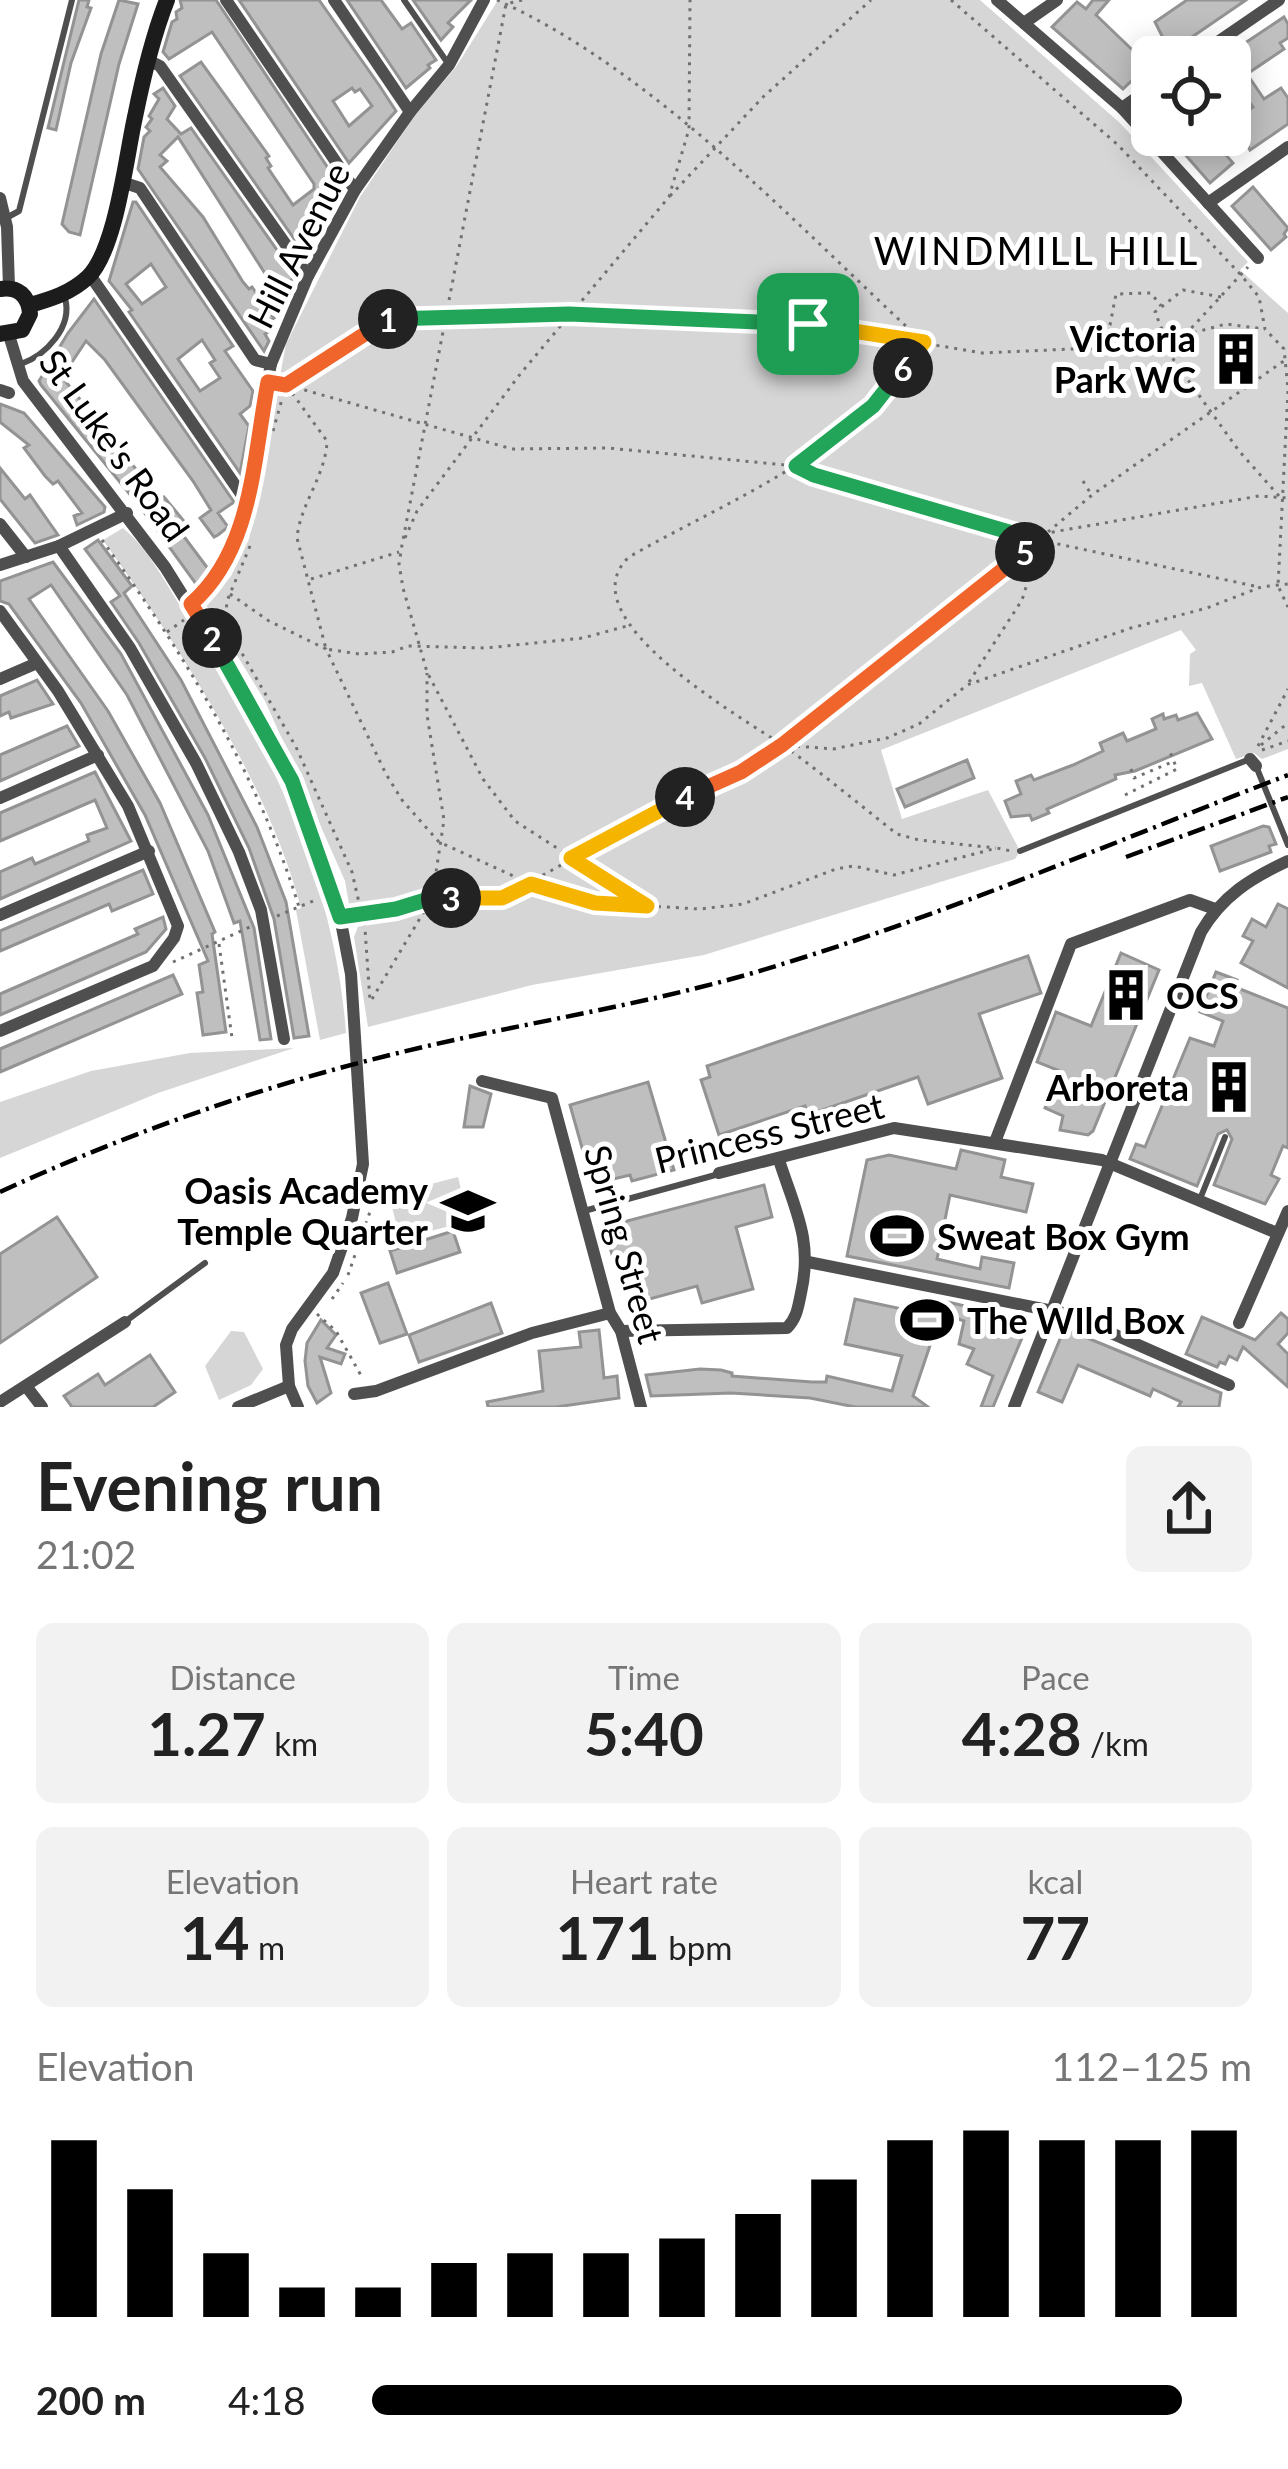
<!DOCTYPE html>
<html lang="en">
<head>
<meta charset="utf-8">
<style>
  :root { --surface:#fff; --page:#f2f2f2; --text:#222; --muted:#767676; --accent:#000 }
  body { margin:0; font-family:Lato,sans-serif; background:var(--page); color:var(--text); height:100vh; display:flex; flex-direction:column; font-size:45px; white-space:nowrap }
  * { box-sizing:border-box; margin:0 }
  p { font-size:39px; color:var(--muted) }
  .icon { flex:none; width:66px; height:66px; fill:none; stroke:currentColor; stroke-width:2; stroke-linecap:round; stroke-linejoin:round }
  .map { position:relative; height:1407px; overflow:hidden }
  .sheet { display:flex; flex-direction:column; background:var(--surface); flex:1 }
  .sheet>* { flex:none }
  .fabs { position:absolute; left:1131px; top:36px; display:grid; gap:24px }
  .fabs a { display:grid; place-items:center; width:120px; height:120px; border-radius:18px; background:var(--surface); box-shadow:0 6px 30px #0003; font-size:60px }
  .pin { position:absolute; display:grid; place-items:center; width:102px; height:102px; color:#fff; margin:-51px; border-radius:24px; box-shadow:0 6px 18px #0006 }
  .km { position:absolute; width:60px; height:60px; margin:-30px; border-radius:50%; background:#222; color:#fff; font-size:33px; line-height:60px; text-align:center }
  .round { display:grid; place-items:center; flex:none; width:126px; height:126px; border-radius:18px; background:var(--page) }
  .summary { display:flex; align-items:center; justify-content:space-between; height:204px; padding:0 36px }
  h1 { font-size:66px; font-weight:700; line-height:90px }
  .figures { display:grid; grid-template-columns:repeat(3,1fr); gap:18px; height:204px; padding:12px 36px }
  .figures div { display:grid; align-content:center; border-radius:18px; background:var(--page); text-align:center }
  .figures b { font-size:60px; font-weight:700 }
  .figures small { font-size:33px; font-weight:400 }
  .figures p { font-size:33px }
  .chart { height:336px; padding:24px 36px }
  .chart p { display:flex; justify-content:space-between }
  .chart svg { width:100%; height:216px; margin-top:12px; stroke:var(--accent); stroke-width:6 }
  ul { padding:0 36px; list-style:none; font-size:39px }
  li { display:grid; grid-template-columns:192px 144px 1fr; align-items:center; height:90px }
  li i { height:30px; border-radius:15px; background:var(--accent) }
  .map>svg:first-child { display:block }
  .green { fill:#d6d6d6 }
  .building { fill:#bfbfbf; stroke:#939393; stroke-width:3; fill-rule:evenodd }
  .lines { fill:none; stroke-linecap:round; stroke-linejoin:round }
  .path { stroke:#717171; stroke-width:3; stroke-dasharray:3 6; stroke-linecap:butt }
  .lane { stroke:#4f4f4f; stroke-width:6 }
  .street { stroke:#4f4f4f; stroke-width:12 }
  .secondary { stroke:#1c1c1c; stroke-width:16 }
  .rail { stroke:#000; stroke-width:4.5; stroke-dasharray:18 6 3 6; stroke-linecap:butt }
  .split-1-casing { stroke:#fff; stroke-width:24 }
  .split-2-casing { stroke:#fff; stroke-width:24 }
  .split-3-casing { stroke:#fff; stroke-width:24 }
  .split-4-casing { stroke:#fff; stroke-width:24 }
  .split-5-casing { stroke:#fff; stroke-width:24 }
  .split-6-casing { stroke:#fff; stroke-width:24 }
  .split-7-casing { stroke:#fff; stroke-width:24 }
  .split-1 { stroke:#22a559; stroke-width:15 }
  .split-2 { stroke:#f0652b; stroke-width:15 }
  .split-3 { stroke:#22a559; stroke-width:15 }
  .split-4 { stroke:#f5b400; stroke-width:15 }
  .split-5 { stroke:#f0652b; stroke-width:15 }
  .split-6 { stroke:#22a559; stroke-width:15 }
  .split-7 { stroke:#f5b400; stroke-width:15 }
  .labels { text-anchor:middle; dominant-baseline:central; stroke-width:10; stroke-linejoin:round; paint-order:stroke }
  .street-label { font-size:36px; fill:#000; stroke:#fff }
  .poi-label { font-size:36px; font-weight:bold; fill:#000; stroke:#fff; text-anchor:end }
  .neighbourhood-label { font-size:39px; letter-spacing:3px; fill:#000; stroke:#fff }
</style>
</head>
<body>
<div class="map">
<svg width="1288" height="1407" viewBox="0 0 1288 1407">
  <rect width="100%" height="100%" fill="#fff"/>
  <g class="green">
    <polygon points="498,0 980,0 1120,123 1248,262 1240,270 1288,313 1288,749 1262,759 1254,753 1236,759 1202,683 1189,686 1190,654 1196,650 1181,630 881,750 902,819 988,790 1020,851 1015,859 704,955 532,985 368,1027 354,937 360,921 357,908 349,904 345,881 265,701 206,605 231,576 249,539 286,344 360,197 415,115 456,67"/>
    <path d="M 123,528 C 149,549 169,589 187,617 C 268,744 335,880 346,1033 L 320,1040 L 296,910 L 301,908 C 266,778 180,649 103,540 Z"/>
    <polygon points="294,1048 158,1093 0,1158 0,1102 91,1071 190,1053"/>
    <polygon points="458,1177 469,1221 400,1239 389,1195"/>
    <polygon points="231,1331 244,1332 263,1369 251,1385 219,1400 205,1366"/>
  </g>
  <g class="building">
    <polygon points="79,0 89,0 87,7 91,8 71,63 56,130 48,128"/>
    <polygon points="119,0 138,4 119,64 80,235 69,232 62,224 101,54"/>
    <polygon points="180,0 216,0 342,189 330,209 320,217 323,221 314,228 317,233 308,239 311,243 302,250 180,76 201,62 269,156 266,158 271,166 268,168 293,205 314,189 314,184 212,32 169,59 163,52 172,22 177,19 176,12 182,8"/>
    <path d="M 239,0 L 319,0 L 379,85 L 396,111 L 349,163 ZM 352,88 L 355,92 L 360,89 L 372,106 L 349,126 L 333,101 Z"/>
    <polygon points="347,0 381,0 402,29 411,23 436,60 428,65 430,68 406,88"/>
    <polygon points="413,0 471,0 448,23 453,27 441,40"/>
    <polygon points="1093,0 1109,0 1096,15 1148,65 1123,89 1052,27 1077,2 1086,9"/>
    <polygon points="1187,0 1246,0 1170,52 1155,22"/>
    <polygon points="1284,17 1288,24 1288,38 1280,43 1284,49 1247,74 1264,99 1281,88 1288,98 1288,124 1250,150 1234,120 1253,107 1241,90 1230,97 1230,53"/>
    <polygon points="163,88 175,106 167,119 181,134 191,128 296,277 288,282 291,290 280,297 178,137 160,155 167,161 160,167 203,217 243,282 249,289 252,287 274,318 271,320 275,328 265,334 269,341 264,351 138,169 144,137 150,131 146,127 152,119 149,116 159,99 154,94"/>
    <polygon points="1168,135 1217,135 1230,150 1225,154 1233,163 1210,183"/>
    <polygon points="1253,187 1288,228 1284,234 1286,237 1271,250 1232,206"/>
    <path d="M 133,202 L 136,202 L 233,346 L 225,351 L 253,391 L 250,406 L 240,414 L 249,426 L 240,473 L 129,312 L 132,310 L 109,281 ZM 151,264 L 166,287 L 142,304 L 126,284 ZM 202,340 L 215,360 L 210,363 L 220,378 L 200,391 L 178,359 Z"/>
    <polygon points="94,299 234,502 218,513 228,527 218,535 214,537 200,518 211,510 193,481 105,360 86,341 62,377 156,494 136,502 41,385 39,381 68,333"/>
    <polygon points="0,404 24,413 105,507 104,512 77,525 74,516 82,513 58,481 53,484 45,476 24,448 29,445 0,422"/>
    <polygon points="0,468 25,499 30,495 58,535 35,543 0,499"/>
    <polygon points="157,497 160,500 164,497 183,520 178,524 182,534 209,570 196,584 141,508"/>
    <polygon points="98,540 132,586 124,593 181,680 257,827 286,902 309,1036 294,1038 274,919 249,848 205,758 139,643 111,602 120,596 85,549"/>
    <polygon points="53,562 121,654 208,815 254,928 271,1039 260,1040 240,921 234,923 208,851 127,695 51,585 29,599 108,711 160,803 215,932 212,934 226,1032 203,1035 197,993 203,992 199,965 208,961 145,815 81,703 9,604 0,601 0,581"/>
    <polygon points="37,680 53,704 11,718 9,712 0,716 0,696"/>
    <polygon points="1197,713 1212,739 1135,771 1115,775 1116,779 1047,809 1049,813 1032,820 1030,815 1011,817 1005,801 1021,794 1016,781 1031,775 1034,780 1073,765 1103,751 1100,743 1123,733 1127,741 1156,729 1152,719 1163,714 1164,719 1176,715 1178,720"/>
    <polygon points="67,726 79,746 0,781 0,755"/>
    <polygon points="967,760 974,778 905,807 897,789"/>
    <polygon points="95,772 131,841 0,899 0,872 32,858 35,864 89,841 87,835 107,828 95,800 0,841 0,813"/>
    <polygon points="1263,826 1269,827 1276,844 1269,846 1271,852 1220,871 1211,846"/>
    <polygon points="143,870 153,894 112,911 109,904 0,951 0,931"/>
    <polygon points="1278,904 1288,909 1288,988 1241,963 1253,941 1243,936 1252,919 1266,927"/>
    <polygon points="163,917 166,929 146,952 0,1015 0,994 138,934 135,929"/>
    <polygon points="1121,953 1159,970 1093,1131 1088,1135 1060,1130 1063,1116 1045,1108 1060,1071 1037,1062 1056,1012 1091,1026"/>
    <polygon points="1028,956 1041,993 979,1014 1002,1078 928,1104 918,1077 808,1115 805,1106 719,1135 701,1080 710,1077 707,1066"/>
    <polygon points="1216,972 1237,980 1235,987 1288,1008 1288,1148 1283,1146 1271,1175 1279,1179 1265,1204 1214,1185 1232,1139 1227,1130 1218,1134 1197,1186 1130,1159 1136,1144 1145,1147 1190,1038 1214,1046 1223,1021 1200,1012"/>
    <polygon points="173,975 182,994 0,1072 0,1049"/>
    <polygon points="648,1082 674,1170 632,1181 630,1175 597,1183 591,1180 570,1105"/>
    <polygon points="470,1086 491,1094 483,1127 464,1127"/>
    <polygon points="961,1150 1005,1160 1001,1177 1033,1184 1026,1212 950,1195 937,1259 980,1269 982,1257 1014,1263 1009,1288 847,1256 867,1160 889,1155 956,1169"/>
    <polygon points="764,1185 772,1217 736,1227 753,1289 702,1303 697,1286 635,1303 626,1265 616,1268 604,1227"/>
    <polygon points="57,1217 97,1277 0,1343 0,1254"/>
    <polygon points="453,1231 460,1252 397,1273 390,1251"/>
    <polygon points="388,1283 407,1334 380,1343 361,1293"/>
    <polygon points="920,1298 944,1304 913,1396 928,1407 855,1407 810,1398 731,1393 651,1396 646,1375 700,1369 721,1370 732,1373 732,1376 812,1382 826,1382 827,1376 892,1391 902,1356 845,1344 855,1299 916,1312"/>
    <polygon points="948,1302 998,1314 997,1322 1024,1333 993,1407 981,1407 993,1376 967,1364 974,1349 959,1344 964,1321 944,1314"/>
    <polygon points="491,1303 502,1333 419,1362 409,1335"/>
    <polygon points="1281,1313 1288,1319 1288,1333 1278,1344 1288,1354 1288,1387 1243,1347 1237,1360 1229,1356 1225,1364 1220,1362 1217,1367 1186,1354 1202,1317 1255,1340"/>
    <polygon points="321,1320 336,1335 327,1348 345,1354 341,1364 320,1357 331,1393 317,1403 308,1386 305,1361 307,1343"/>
    <polygon points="599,1330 604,1378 617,1376 619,1398 556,1407 488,1407 487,1402 543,1391 539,1351 581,1347 579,1332"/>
    <polygon points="1068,1330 1221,1393 1219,1407 1178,1407 1181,1402 1153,1389 1150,1396 1078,1365 1062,1402 1038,1392 1063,1332"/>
    <polygon points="150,1355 175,1392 153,1407 72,1407 64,1396 98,1374 105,1385"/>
  </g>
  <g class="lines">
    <g class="path">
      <path d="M 497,0 C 655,71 795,224 922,341"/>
      <polyline points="522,0 506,4 402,545 399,564 403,588 427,672 483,779 515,821 647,906"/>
      <polyline points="951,0 1118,145 1241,275 1259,297 1265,329 1284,349 1288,389"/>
      <polyline points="670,196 763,97 871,0"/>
      <polyline points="1221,297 1183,290 1155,312 1165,337 1163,345 1239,451 1279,496"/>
      <polyline points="1185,335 1226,324 1264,329"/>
      <path d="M 922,344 C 905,366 888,391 868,410 C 799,475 711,510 629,557 C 564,618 745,719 787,748 C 824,775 860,805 897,834 L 919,840 L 996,848"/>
      <polyline points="1094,347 1110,325 1116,294 1151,293 1161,306"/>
      <polyline points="287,385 512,449 608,448 796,466 814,475 1016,535 1259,587"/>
      <path d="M 287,386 L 327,441 C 326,475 300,504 297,538 L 326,649 L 359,654 L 392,652 L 408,646 L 486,648 L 583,638 L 627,626"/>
      <polyline points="1149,390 1176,369"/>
      <polyline points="1288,391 1278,586 1288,607"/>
      <polyline points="273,431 286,385 388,319 447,316 523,318 569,314 809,324 982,353 1163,345 1185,335 1248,267"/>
      <polyline points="1083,481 1091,494"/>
      <polyline points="1048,532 1092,495 1288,358"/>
      <polyline points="405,538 417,511 521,373 669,197 689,129 690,0"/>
      <path d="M 102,540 C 183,652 258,774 299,907"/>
      <polyline points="250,546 227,601 225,624 296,747 352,872 365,929 370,1001"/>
      <polyline points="311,579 399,552"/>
      <polyline points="230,594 269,621 326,649 386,774 402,800 439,842 531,884 595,903 700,909 743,904 836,869 854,866 894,875 997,848 1011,851"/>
      <polyline points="167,632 184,620"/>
      <polyline points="969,682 1022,600 1040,542"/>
      <polyline points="784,744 1047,533 1259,496 1288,498"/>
      <polyline points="1261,745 1288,723"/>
      <polyline points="1258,746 1288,689"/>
      <polyline points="1262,750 1288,741"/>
      <polyline points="1131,769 1134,778 1172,762"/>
      <polyline points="1125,795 1177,769 1170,752"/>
      <polyline points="353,915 396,909 432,898 444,820 427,715 427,673"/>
      <polyline points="277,916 318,899"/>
      <polyline points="219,944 232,1038"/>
      <polyline points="173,962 252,926"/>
      <polyline points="372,999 432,898 502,898 674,802 741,772 782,745 833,749 887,738 919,724 967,685 1131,628 1207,608 1261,587 1288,584"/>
      <polyline points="348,1275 373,1203 370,1200"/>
      <polyline points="332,1299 343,1283"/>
      <polyline points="317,1314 336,1331 363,1379"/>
    </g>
    <g class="lane">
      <polyline points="404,0 447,62"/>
      <polyline points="8,217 19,211 72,0"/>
      <path d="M 21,364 C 46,355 73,327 65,298"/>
      <polyline points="1256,766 1288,845"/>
      <polyline points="1020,851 1250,759"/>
      <polyline points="1200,1199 1225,1137"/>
      <polyline points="584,1211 719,1174"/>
      <polyline points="126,1321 205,1263"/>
    </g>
    <g class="street">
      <polyline points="226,0 355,190"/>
      <polyline points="334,0 410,112"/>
      <polyline points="997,0 1122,108 1258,258"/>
      <polyline points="1024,23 1057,0"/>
      <polyline points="1196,57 1279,0"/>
      <polyline points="148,60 160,66 308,276"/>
      <polyline points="1122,108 1152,87"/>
      <polyline points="122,182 140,188 255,360 271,364"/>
      <polyline points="0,198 7,227 9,287"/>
      <polyline points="1208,203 1288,147"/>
      <polyline points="90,275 246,501"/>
      <polyline points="9,335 23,381 165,567 252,706 292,781 340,917 351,974 363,1164 352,1218 333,1273 292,1329 286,1345 289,1386 298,1407"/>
      <polyline points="0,390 9,393"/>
      <polyline points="0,524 26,557"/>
      <polyline points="59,546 130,648 196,763 239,852 261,910 284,1039"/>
      <polyline points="0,565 59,546 127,513"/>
      <polyline points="191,604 220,575 238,539 271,364 308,276 355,190 410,112 449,65 484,0"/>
      <polyline points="0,611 58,691 128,806 178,926 174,938 153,966 0,1031"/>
      <polyline points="0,679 37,663"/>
      <polyline points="1250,759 1256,766"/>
      <polyline points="0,798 98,755"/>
      <polyline points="0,915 149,851"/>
      <polyline points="482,1081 552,1098 610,1313 621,1331 641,1407"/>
      <polyline points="995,1142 1071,944 1190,900 1215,909"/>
      <polyline points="719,1173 894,1128 1102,1160 1277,1233"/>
      <polyline points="808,1262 1068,1314 1229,1385"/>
      <polyline points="1239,1323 1288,1211"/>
      <path d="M 621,1331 L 787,1328 C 797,1318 798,1307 801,1293 C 813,1240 795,1210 779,1160"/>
      <polyline points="26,1386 42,1407"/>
      <polyline points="354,1394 376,1391 532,1333 610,1313"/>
      <polyline points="0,1402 125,1322"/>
      <polyline points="238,1407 289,1386"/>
      <path d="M 1014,1407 L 1201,932 C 1222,896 1251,878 1288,861"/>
    </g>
    <g class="secondary">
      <path d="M 0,289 C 18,286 29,296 30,314 L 22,330 L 0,334"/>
      <path d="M 30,305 C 51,299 71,293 88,277 C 116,250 126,157 135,117 C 143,77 152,38 167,0"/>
    </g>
    <g class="rail">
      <polyline points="1126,857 1288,797"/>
      <path d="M 0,1192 C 124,1135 253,1089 386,1056 C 516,1023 648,1006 776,966 C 950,913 1118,840 1288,775"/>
    </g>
  </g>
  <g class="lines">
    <g class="split-1-casing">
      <polyline id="split-1" points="388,319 569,314 808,324"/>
    </g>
    <g class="split-2-casing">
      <path id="split-2" d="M 212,638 L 191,604 C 253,550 253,459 268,382 L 286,385 L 388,319"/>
    </g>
    <g class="split-3-casing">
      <polyline id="split-3" points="212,638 292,781 340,917 396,909 432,898 451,898"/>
    </g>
    <g class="split-4-casing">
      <polyline id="split-4" points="451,898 502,898 531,884 595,903 647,906 571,858 685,797"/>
    </g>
    <g class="split-5-casing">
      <polyline id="split-5" points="685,797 741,772 782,745 1025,552"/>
    </g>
    <g class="split-6-casing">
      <polyline id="split-6" points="903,368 873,406 796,466 814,475 1040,541 1025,552"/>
    </g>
    <g class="split-7-casing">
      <polyline id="split-7" points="808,324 924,342 903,368"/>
    </g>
    <use href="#split-1" class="split-1"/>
    <use href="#split-2" class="split-2"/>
    <use href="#split-3" class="split-3"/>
    <use href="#split-4" class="split-4"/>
    <use href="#split-5" class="split-5"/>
    <use href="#split-6" class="split-6"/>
    <use href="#split-7" class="split-7"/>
  </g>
  <defs>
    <g id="building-bare" transform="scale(4.14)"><path d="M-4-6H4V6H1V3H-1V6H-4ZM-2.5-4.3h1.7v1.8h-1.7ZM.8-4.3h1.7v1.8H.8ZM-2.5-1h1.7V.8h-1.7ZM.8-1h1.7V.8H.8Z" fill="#000" stroke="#fff" stroke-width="2.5" paint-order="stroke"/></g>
    <g id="school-bare" transform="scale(4.14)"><path d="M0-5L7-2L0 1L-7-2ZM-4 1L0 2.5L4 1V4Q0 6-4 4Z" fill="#000" stroke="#fff" stroke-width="2.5" paint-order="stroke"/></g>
    <g id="stadium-bare" transform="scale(4.14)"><path d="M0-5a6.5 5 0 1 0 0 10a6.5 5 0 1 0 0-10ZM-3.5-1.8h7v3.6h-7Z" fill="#000" stroke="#fff" stroke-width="2.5" paint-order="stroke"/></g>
  </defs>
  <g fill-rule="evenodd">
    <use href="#building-bare" x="1236" y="359"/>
    <use href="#building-bare" x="1126" y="995"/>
    <use href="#building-bare" x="1229" y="1087"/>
    <use href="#school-bare" x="468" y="1211"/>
    <use href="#stadium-bare" x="897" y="1236"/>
    <use href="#stadium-bare" x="927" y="1320"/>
  </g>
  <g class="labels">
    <g class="street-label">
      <text transform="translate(298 245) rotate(-63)">Hill Avenue</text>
      <text transform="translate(115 445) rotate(54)">St Luke's Road</text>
      <text transform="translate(769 1132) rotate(-14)">Princess Street</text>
      <text transform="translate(625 1244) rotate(74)">Spring Street</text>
    </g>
    <g class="poi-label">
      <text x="1196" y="338">Victoria<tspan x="1196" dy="41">Park WC</tspan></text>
      <text x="1166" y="995" text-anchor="start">OCS</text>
      <text x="1189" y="1087">Arboreta</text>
      <text x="428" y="1190">Oasis Academy<tspan x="428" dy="41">Temple Quarter</tspan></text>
      <text x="937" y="1236" text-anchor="start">Sweat Box Gym</text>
      <text x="967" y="1320" text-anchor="start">The WIld Box</text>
    </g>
    <g class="neighbourhood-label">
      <text x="1037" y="250">WINDMILL HILL</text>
    </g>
  </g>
</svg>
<div class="fabs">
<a><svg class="icon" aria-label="locate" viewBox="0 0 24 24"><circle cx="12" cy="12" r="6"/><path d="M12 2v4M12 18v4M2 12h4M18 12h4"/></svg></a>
</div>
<div class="pin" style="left:808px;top:324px;background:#1e9e55"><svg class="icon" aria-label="arrive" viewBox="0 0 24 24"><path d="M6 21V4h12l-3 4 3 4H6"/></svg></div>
<b class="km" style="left:388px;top:319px">1</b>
<b class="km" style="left:212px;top:638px">2</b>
<b class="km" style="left:451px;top:898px">3</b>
<b class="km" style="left:685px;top:797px">4</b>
<b class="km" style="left:1025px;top:552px">5</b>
<b class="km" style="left:903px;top:368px">6</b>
</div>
<section class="sheet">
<div class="summary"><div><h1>Evening run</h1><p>21:02</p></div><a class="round"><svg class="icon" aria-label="share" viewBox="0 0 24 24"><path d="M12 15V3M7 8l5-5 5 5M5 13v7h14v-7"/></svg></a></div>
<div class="figures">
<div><p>Distance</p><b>1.27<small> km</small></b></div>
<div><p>Time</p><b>5:40</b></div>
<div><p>Pace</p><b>4:28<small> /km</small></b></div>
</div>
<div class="figures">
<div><p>Elevation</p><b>14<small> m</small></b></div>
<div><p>Heart rate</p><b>171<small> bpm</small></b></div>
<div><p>kcal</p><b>77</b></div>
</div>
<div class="chart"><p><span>Elevation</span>112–125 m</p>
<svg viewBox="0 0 160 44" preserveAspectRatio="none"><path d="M5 44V8M15 44V18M25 44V31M35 44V38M45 44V38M55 44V33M65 44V31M75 44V31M85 44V28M95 44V23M105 44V16M115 44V8M125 44V6M135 44V8M145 44V8M155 44V6"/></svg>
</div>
<ul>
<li><b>200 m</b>4:18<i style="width:92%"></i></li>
</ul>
</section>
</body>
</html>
